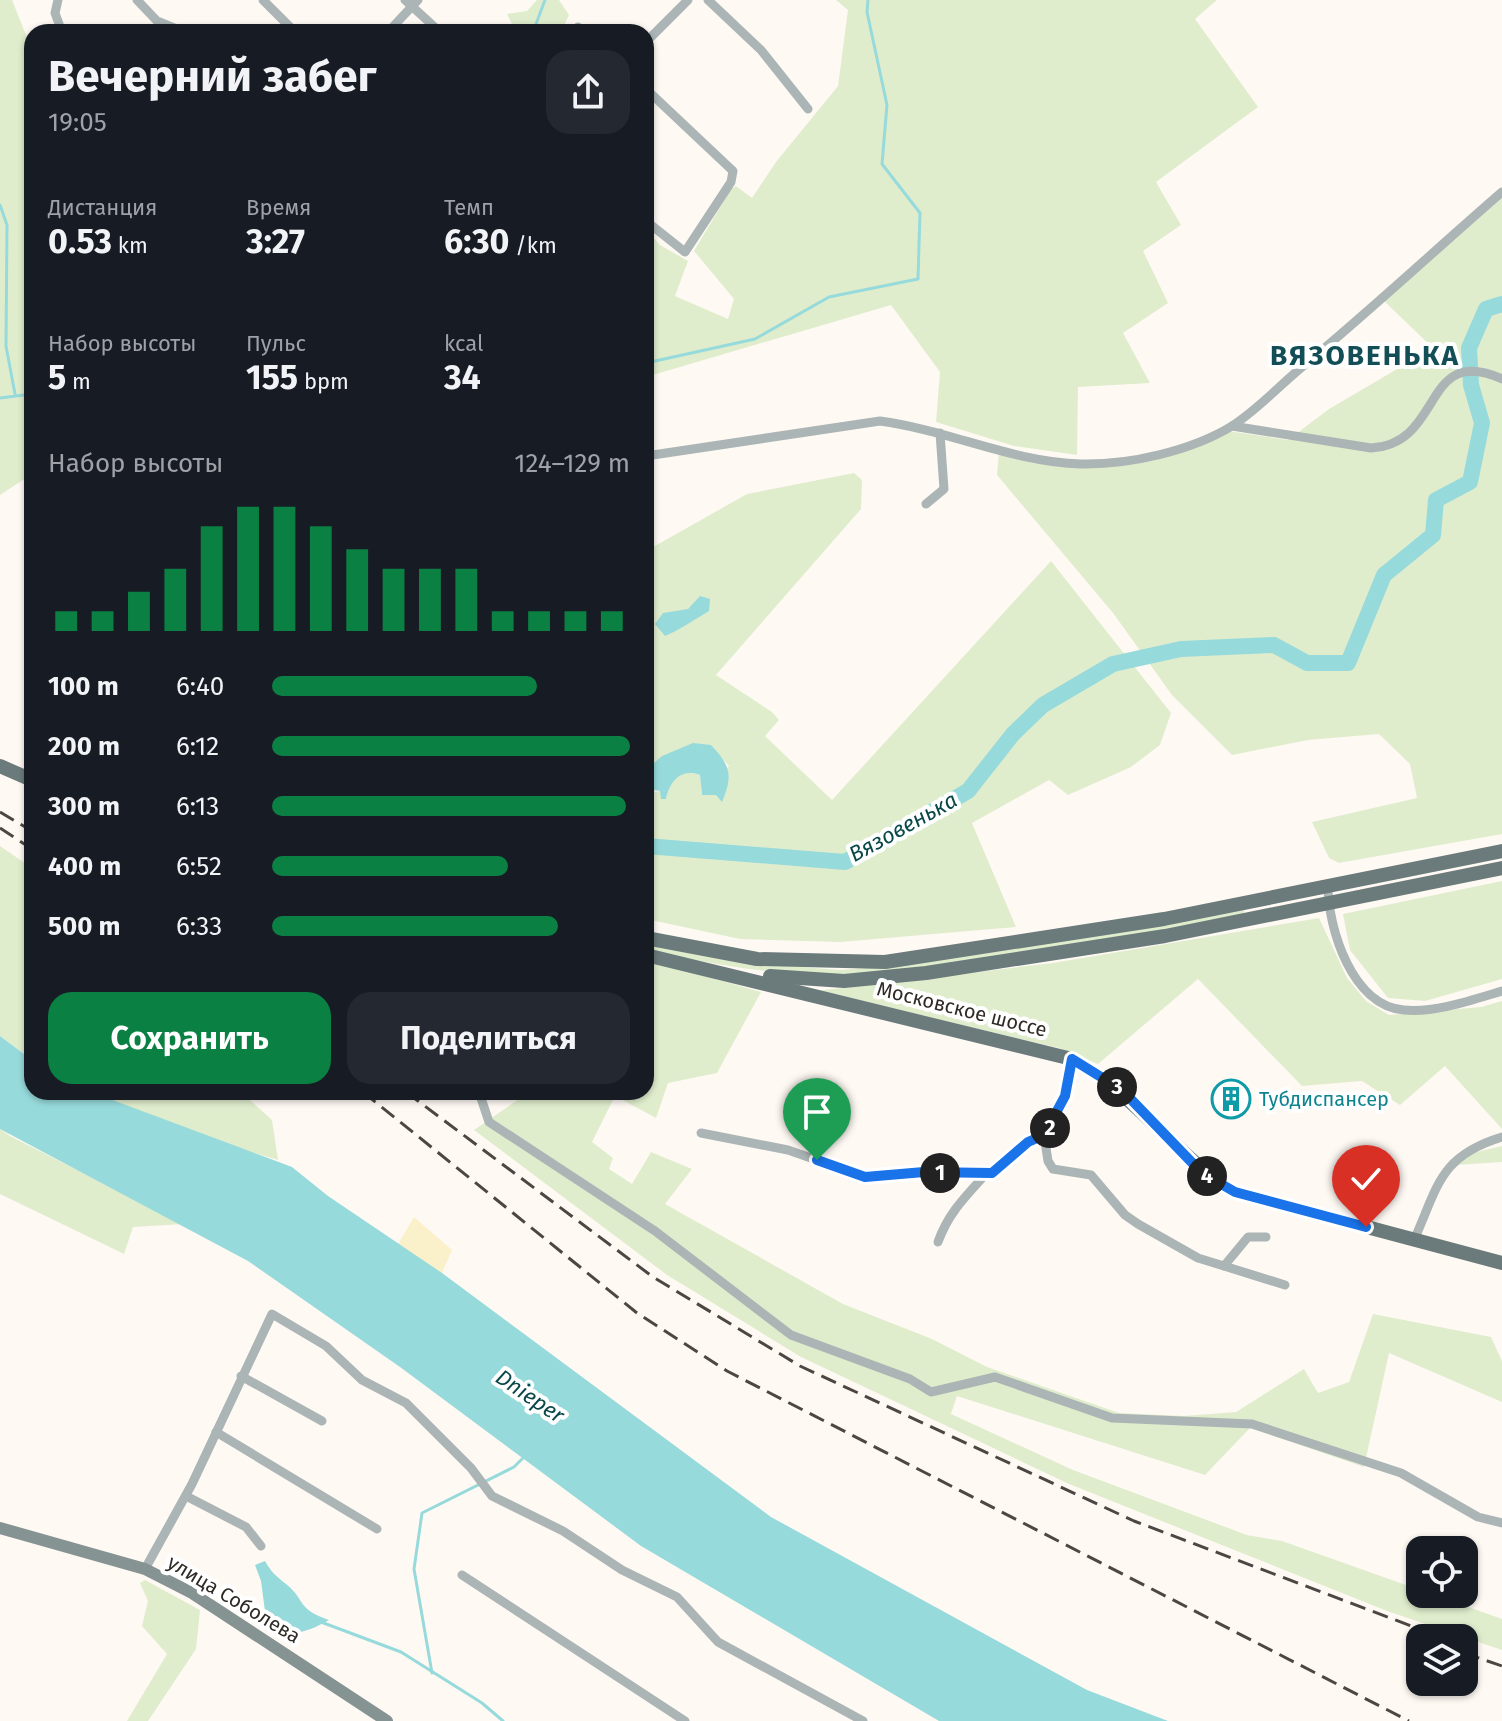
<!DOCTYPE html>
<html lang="ru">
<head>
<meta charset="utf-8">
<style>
  :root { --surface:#171b24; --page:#242831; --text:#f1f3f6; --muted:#9ea1a6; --accent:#0b8043 }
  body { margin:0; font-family:"Fira Sans",sans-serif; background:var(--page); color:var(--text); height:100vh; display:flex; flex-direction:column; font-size:30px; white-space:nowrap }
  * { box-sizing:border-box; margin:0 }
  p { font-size:26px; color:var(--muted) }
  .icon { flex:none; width:44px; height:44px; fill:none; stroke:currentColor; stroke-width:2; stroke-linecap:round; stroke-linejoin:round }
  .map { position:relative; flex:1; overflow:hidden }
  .details { position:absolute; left:24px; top:24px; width:630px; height:1076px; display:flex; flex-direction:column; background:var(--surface); border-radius:24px; box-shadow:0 2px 6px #0004 }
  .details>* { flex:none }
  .tools { position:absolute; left:1406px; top:1536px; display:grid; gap:16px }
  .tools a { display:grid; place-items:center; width:72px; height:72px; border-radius:16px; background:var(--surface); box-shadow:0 2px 6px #0004; font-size:40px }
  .pin { position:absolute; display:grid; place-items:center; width:68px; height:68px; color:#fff; margin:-82px -34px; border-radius:50% 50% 50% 0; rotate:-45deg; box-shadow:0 0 8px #0007 }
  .pin .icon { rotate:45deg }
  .km { position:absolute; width:40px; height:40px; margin:-20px; border-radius:50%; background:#222; color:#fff; font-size:22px; line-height:40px; text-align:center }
  .round { display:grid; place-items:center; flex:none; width:84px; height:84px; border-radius:24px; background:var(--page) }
  .head { display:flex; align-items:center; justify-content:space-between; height:136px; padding:0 24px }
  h1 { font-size:44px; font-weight:700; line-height:60px }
  .stats { display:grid; grid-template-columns:repeat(3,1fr); gap:12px; height:136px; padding:8px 24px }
  .stats div { display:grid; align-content:center }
  .stats b { font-size:34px; font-weight:700 }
  .stats small { font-size:22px; font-weight:400 }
  .stats p { font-size:22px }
  .chart { height:224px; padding:16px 24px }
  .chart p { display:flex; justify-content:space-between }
  .chart svg { width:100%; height:144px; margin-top:8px; stroke:var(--accent); stroke-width:6 }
  .cta { display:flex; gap:16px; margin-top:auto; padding:16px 24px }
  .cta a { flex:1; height:92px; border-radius:24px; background:var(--accent); color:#fff; font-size:32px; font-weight:700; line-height:92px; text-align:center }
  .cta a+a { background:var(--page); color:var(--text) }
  ul { padding:0 24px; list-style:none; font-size:26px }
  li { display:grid; grid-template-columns:128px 96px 1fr; align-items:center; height:60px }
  li i { height:20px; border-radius:10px; background:var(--accent) }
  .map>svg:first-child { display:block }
  .green { fill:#e0edcd }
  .sand { fill:#faf1cb }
  .water { fill:#97dadb }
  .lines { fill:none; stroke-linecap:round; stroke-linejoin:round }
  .stream { stroke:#97dadb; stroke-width:3 }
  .river { stroke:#97dadb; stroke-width:16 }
  .street { stroke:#acb5b5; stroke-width:9 }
  .secondary { stroke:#869393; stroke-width:12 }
  .primary { stroke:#6b7b7b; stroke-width:14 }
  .rail { stroke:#4c4743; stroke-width:3; stroke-dasharray:16 8; stroke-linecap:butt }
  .route-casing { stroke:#fff; stroke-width:16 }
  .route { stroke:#1a73e8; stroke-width:10 }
  .labels { text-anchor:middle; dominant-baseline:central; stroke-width:8; stroke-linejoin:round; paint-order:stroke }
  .street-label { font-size:20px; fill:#2f2a26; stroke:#fff }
  .culture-label { font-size:20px; fill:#0d838f; stroke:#fff; text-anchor:start }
  .water-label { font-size:22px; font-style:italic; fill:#094849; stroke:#fff }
  .district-label { font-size:28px; font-weight:bold; letter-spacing:2px; fill:#134e57; stroke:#fff }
</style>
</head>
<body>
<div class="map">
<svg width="1502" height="1721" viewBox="0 0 1502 1721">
  <rect width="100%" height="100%" fill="#fff9f4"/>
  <g class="green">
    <polygon points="0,0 12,0 32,50 32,474 0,495"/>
    <polygon points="537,0 559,0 569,15 561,32 516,32 507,14 527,11"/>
    <polygon points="836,0 1217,0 1195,19 1258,107 1156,182 1181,225 1143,251 1168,303 1123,333 1150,383 1078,387 1077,455 1014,446 936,422 940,372 891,305 646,377 646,229 660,245 688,261 675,296 728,319 734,299 694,251 731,189 736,186 752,198 776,162 838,86 848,10"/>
    <polygon points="1502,198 1502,834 1339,863 1329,858 1312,822 1417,798 1410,764 1379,734 1308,740 1232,755 1172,695 1113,613 997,475 999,452 1033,463 1078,468 1126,465 1228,431 1288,440 1329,409 1433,348 1384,301"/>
    <path d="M 854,473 L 862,480 L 861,509 L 716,675 L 772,712 L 779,720 L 765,736 L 832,800 L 1051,561 L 1171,713 L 1160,745 L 1131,767 L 1068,795 L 1049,780 L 972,823 L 1016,927 L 840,942 L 740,939 L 646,919 L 648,793 L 660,791 L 666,799 C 670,781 680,768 700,775 L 702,795 L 729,766 L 711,746 C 686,742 665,753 646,770 L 646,551 L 747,494 Z"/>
    <polygon points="0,846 32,868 32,1060 0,1036"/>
    <polygon points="1502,881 1502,979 1425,1001 1388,998 1350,950 1343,914"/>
    <path d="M 1245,908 L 1243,915 C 1116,939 973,969 845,974 C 777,977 712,964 646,950 L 646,944 L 737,962 L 840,970 L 881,967 Z"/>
    <polygon points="1319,918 1347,978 1366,1001 1389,1015 1481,1007 1502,1001 1502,1129 1445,1066 1400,1105 1362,1081 1302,1086 1198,979 1098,1064 1059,1048 816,991 1053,963"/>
    <polygon points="646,959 761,992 717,1073 668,1083 656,1118 615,1096 592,1142 613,1158 609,1169 632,1184 651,1152 692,1169 665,1204 843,1304 932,1339 987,1367 1119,1413 1184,1416 1236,1412 1304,1369 1318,1393 1349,1382 1373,1314 1491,1337 1502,1361 1502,1402 1389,1353 1364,1467 1250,1428 1205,1475 957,1396 951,1414 1073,1470 1247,1535 1282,1541 1420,1590 1420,1594 1432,1594 1502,1619 1502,1650 1387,1611 1069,1484 801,1357 667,1275 474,1130 529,1092 646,1092"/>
    <polygon points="91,1092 241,1092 272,1120 278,1160 211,1140"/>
    <polygon points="0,1129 10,1136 184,1224 133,1227 124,1254 0,1194"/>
    <polygon points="1502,1146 1502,1162 1456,1165 1472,1153"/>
    <polygon points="145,1580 200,1610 196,1649 148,1721 127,1721 167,1654 142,1626 148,1601 140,1583"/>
  </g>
  <polygon class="sand" points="414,1217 452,1250 442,1273 398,1244"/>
  <g class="water">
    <path d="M 700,596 L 710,599 L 709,611 C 695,619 680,630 665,636 L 655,624 L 663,613 L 688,609 Z"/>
    <path d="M 693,743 L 711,745 C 731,766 733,776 722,802 L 716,795 L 702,795 L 700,775 C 681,768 670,781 666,799 L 661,799 L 660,791 L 655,790 L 646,797 L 646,770 L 662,756 Z"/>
    <polygon points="0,1036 32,1060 32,1092 91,1092 292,1167 328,1196 442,1273 771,1517 1087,1690 1168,1721 939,1721 641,1546 400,1367 248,1261 0,1129"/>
    <path d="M 265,1561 C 271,1572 276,1576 286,1584 C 307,1601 295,1608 329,1620 C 304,1634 288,1639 266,1619 L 261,1581 L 255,1565 Z"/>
  </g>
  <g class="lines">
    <g class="stream">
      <polyline points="533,32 545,0"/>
      <polyline points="0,205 7,225 6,346 15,394"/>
      <polyline points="646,363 755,339 829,297 918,279 920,213 882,164 887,105 867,12 868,0"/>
      <polyline points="0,398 32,394"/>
      <polyline points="321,1622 401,1652 482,1703 503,1721"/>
      <polyline points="432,1673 414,1569 422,1513 514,1467 525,1456"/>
    </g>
    <polyline class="river" points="646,846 845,862 968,791 1013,734 1043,705 1113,664 1181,649 1274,645 1307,663 1348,663 1384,575 1433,535 1436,500 1470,482 1482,423 1471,385 1469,348 1486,309 1502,304"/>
    <g class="street">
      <polyline points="58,0 55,13 62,32"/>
      <polyline points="137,0 157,21 184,32"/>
      <polyline points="263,0 295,32"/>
      <polyline points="405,0 440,32"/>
      <polyline points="708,0 761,50 808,109"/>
      <polyline points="578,27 584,32"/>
      <polyline points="388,32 418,0"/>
      <polyline points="646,42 688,0"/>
      <polyline points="646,89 733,171 731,182 685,252 646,221"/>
      <path d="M 1232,426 L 1371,448 C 1445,444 1421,343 1502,379"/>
      <path d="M 646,456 L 880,421 C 948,430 1012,462 1081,464 C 1129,465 1191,451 1232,426 C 1257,410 1279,386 1302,367 C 1370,311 1435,250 1502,192"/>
      <polyline points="926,504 944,489 940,433"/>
      <path d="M 1328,886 C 1328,928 1352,1006 1404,1010 C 1435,1013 1472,1000 1502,991"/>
      <polyline points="479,1092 489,1122 655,1231 791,1335 910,1379 931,1392 995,1377 1112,1418 1252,1424 1401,1473 1478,1517 1502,1523"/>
      <polyline points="701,1133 788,1150 865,1177 924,1172 984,1176 1028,1142 1044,1135 1065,1096 1072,1059"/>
      <polyline points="1044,1135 1048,1161 1053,1169 1091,1175 1125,1215 1138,1224 1198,1258 1224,1266 1248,1237 1266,1237"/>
      <path d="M 1414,1240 C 1438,1187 1439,1156 1502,1137"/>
      <path d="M 938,1242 C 948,1214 964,1198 984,1176"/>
      <polyline points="1224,1266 1285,1285"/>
      <polyline points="241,1376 322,1421"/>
      <polyline points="216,1432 377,1529"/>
      <polyline points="186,1496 246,1527 261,1546"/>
      <polyline points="145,1569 192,1484 272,1314 326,1346 362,1380 406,1403 471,1468 492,1496 563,1531 622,1570 677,1597 718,1642 863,1721"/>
      <polyline points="462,1575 685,1721"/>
    </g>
    <polyline class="secondary" points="0,1528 145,1569 192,1593 387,1721"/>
    <g class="primary">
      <polyline points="0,766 32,780"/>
      <polyline points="646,938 757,959 885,962 1164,919 1502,851"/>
      <path d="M 646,955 L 1072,1059 C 1136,1093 1173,1155 1235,1192 L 1502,1263"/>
      <polyline points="770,976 844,981 926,973 1165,936 1502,868"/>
    </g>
    <g class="rail">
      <polyline points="0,812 32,831"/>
      <polyline points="0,828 32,849"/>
      <polyline points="363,1092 637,1313 727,1371 1409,1721"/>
      <polyline points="406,1092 653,1277 800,1366 1134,1521 1443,1638"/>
      <polyline points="1464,1653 1502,1666"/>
    </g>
  </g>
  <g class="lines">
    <g class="route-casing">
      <polyline id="route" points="817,1160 865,1177 924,1172 992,1173 1028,1142 1044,1135 1065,1096 1072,1059 1122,1090 1202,1173 1235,1192 1366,1227"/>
    </g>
    <use href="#route" class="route"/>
  </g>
  <defs>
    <g id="building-ring" transform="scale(2)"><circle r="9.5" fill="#fff" stroke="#0f9aa8" stroke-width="1.5"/><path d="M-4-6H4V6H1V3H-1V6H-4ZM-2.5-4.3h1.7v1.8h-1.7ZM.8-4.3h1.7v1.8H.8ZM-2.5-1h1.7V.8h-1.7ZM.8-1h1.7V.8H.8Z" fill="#0f9aa8"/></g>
  </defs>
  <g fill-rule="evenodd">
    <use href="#building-ring" x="1231" y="1099"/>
  </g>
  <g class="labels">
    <g class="street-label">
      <text transform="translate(962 1009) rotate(14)">Московское шоссе</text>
      <text transform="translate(234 1599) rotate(31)">улица Соболева</text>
    </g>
    <g class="culture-label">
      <text x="1259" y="1099">Тубдиспансер</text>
    </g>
    <g class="water-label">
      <text transform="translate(903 827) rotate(-29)">Вязовенька</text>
      <text transform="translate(530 1396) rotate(34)">Dnieper</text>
    </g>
    <g class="district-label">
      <text x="1365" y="355">ВЯЗОВЕНЬКА</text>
    </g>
  </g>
</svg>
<div class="tools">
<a><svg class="icon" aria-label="locate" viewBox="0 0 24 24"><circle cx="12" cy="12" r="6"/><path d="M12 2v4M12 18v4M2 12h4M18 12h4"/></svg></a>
<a><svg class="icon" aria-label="layers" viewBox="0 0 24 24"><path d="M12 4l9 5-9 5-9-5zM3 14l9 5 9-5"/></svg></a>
</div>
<div class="pin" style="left:817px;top:1160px;background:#1e9e55"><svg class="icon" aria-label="arrive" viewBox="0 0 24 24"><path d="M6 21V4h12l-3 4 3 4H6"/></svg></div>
<div class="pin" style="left:1366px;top:1227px;background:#d93025"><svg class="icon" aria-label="check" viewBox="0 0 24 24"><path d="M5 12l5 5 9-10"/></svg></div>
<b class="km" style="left:940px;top:1173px">1</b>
<b class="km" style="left:1050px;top:1128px">2</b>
<b class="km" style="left:1117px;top:1087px">3</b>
<b class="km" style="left:1207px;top:1176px">4</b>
<section class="details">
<div class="head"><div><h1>Вечерний забег</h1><p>19:05</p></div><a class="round"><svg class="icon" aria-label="share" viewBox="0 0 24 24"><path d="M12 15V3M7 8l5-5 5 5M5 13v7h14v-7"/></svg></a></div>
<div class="stats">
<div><p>Дистанция</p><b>0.53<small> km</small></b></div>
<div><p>Время</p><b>3:27</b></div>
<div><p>Темп</p><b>6:30<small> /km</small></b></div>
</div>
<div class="stats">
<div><p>Набор высоты</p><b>5<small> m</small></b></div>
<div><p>Пульс</p><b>155<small> bpm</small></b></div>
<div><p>kcal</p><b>34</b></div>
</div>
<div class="chart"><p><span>Набор высоты</span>124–129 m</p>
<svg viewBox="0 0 160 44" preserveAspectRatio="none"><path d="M5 44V38M15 44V38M25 44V32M35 44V25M45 44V12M55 44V6M65 44V6M75 44V12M85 44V19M95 44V25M105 44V25M115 44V25M125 44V38M135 44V38M145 44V38M155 44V38"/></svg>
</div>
<ul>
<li><b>100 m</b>6:40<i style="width:74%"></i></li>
<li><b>200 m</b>6:12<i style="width:100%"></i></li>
<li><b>300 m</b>6:13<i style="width:99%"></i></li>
<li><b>400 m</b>6:52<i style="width:66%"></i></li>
<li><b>500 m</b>6:33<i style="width:80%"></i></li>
</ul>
<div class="cta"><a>Сохранить</a><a>Поделиться</a></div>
</section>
</div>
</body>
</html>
